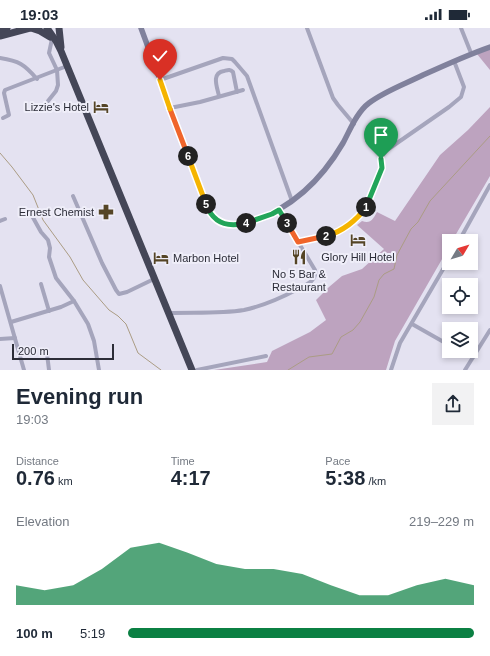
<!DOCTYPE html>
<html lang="en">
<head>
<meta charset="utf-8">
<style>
  :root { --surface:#fff; --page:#f2f2f3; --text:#1f2937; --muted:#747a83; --accent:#0b8043 }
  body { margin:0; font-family:Helvetica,sans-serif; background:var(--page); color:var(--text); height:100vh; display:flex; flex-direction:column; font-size:15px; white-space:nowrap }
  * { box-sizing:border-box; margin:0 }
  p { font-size:13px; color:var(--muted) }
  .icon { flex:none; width:22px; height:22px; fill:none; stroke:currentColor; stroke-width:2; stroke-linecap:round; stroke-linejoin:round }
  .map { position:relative; height:342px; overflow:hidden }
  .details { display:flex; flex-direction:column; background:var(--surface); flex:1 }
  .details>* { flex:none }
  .needle { width:26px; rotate:52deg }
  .tools { position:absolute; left:442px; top:206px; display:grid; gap:8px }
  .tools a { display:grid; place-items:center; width:36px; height:36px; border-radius:0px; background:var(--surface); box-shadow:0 2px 6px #0003; font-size:20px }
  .scale { position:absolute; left:12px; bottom:10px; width:102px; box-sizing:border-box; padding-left:4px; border:2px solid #2c2d38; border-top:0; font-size:11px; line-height:14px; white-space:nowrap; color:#2c2d38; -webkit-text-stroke:3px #efeef9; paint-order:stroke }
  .pin { position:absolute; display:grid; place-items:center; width:34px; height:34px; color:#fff; margin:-41px -17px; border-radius:50% 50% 50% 0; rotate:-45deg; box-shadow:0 0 4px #0007 }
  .pin .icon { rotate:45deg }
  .km { position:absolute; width:20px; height:20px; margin:-10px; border-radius:50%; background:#222; color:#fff; font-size:11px; line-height:20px; text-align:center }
  .round { display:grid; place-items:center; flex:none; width:42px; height:42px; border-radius:0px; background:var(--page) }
  .summary { display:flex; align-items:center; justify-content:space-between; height:68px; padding:0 16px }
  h1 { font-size:22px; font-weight:800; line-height:30px }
  .metrics { display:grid; grid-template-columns:repeat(3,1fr); gap:6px; height:68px; padding:4px 16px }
  .metrics div { display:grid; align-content:center }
  .metrics b { font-size:20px; font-weight:800 }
  .metrics small { font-size:11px; font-weight:400 }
  .metrics p { font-size:11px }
  .chart { height:112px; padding:8px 16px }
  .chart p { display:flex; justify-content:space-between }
  .chart svg { width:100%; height:72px; margin-top:4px; fill:var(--accent); opacity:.7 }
  ul { padding:0 16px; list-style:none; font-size:13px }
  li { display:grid; grid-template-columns:64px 48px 1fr; align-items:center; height:30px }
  li i { height:10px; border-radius:5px; background:var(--accent) }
  .status { display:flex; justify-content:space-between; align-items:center; height:28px; padding:0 20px; background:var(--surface); direction:ltr }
  .status svg { height:11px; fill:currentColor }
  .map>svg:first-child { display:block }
  .green { fill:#bda3bf }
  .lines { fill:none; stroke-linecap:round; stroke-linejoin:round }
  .stream { stroke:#ab9c84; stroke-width:1 }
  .street { stroke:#a5a5bc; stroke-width:4 }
  .secondary { stroke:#80819c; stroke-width:5.5 }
  .highway { stroke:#444657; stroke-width:7 }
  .split-1-casing { stroke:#fff; stroke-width:8 }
  .split-2-casing { stroke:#fff; stroke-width:8 }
  .split-3-casing { stroke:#fff; stroke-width:8 }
  .split-4-casing { stroke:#fff; stroke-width:8 }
  .split-5-casing { stroke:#fff; stroke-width:8 }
  .split-6-casing { stroke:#fff; stroke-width:8 }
  .split-7-casing { stroke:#fff; stroke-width:8 }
  .split-8-casing { stroke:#fff; stroke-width:8 }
  .split-1 { stroke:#22a559; stroke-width:5 }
  .split-2 { stroke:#f5b400; stroke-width:5 }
  .split-3 { stroke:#f0652b; stroke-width:5 }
  .split-4 { stroke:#22a559; stroke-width:5 }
  .split-5 { stroke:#22a559; stroke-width:5 }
  .split-6 { stroke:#f5b400; stroke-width:5 }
  .split-7 { stroke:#f0652b; stroke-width:5 }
  .split-8 { stroke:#f5b400; stroke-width:5 }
  .labels { text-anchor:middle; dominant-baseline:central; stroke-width:4; stroke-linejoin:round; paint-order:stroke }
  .poi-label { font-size:11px; fill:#2c2d38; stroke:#efeef9; text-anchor:end }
</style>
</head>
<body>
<div class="status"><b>19:03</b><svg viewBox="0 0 49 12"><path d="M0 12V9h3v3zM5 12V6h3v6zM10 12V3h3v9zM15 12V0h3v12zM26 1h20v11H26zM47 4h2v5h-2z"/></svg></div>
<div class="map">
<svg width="490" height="342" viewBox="0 0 490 342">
  <rect width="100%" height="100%" fill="#e4e2f1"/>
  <g class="green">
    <polygon points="490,21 490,42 477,26"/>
    <path d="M 490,79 L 490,148 L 452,213 L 449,213 L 449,219 L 395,313 L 386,342 L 214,342 L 267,334 L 272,323 L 310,304 L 326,292 L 316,272 L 329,259 L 342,248 L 362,241 L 384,221 L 357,197 L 362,193 C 371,196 373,191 377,184 L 395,193 L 440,127 L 468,102 Z"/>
  </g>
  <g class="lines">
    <g class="stream">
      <polyline points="0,125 12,139 33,167 43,192 70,229 83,252 109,282 118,288 126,296 138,325 161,342"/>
      <polyline points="288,342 309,329 332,326 341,309 353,302 360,294 374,269 379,252 384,246 394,241 397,227 411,201 418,194 430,173 490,108"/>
    </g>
    <g class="street">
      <polyline points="307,0 333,70 338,77 354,96"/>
      <polyline points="461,0 471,25"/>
      <path d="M 0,30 C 19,33 24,36 37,51"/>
      <polyline points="160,52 223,30 232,31 235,34 247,48 292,173"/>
      <path d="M 219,68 C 217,59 211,45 224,43 C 228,42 230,41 233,44 L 237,64"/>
      <polyline points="48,73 56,63 58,57 57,42 49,25 52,11"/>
      <polyline points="170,80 200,74 243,62"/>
      <polyline points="3,90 9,87 4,65 5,62 67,38"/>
      <polyline points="73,168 102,235 116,262 119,266 127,264 154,251"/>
      <polyline points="21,185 31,186 41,204 48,212 50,220 49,229 56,250 74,273 88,296 94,313 99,342"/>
      <polyline points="0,193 5,191"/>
      <polyline points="459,213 490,157"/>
      <polyline points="298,214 317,211 339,204 362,184 365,179 375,158 382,140 382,128 387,122 449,79 461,69 464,59 454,33"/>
      <polyline points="41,256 49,283"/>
      <polyline points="0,258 24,342"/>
      <path d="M 168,285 C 193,284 220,286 244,282 C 263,278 281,270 298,261 C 306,257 317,253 315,242 L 279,182"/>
      <polyline points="11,294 61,279 74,273"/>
      <polyline points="412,296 449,317"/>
      <polyline points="0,311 15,310"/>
      <polyline points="460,323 473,329"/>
      <polyline points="47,326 49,342"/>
      <polyline points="197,342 266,328"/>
      <polyline points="391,342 400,315 449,231"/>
      <polyline points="465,342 490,302"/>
    </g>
    <path class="secondary" d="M 141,0 L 207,179 C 218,198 230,200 250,194 C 291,181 322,151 343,115 C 350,102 357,84 369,75 C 385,63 405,56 423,47 C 445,37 467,27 490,19"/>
    <g class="highway">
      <polyline points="31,0 40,3 50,9"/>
      <polyline points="47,0 56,13 61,23 192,342"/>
      <polyline points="59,0 61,19"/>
      <polyline points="0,2 7,0"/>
      <polyline points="0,8 30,0"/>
    </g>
  </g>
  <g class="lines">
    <g class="split-1-casing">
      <polyline id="split-1" points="366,179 382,140 381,131"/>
    </g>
    <g class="split-2-casing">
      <path id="split-2" d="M 326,208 C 342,204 357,192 366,179"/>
    </g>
    <g class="split-3-casing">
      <polyline id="split-3" points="287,195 298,214 326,208"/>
    </g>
    <g class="split-4-casing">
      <polyline id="split-4" points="246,195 272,186 279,182 287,195"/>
    </g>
    <g class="split-5-casing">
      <path id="split-5" d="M 206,176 C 213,195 227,200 246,195"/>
    </g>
    <g class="split-6-casing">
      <polyline id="split-6" points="188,128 206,176"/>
    </g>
    <g class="split-7-casing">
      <polyline id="split-7" points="170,81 188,128"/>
    </g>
    <g class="split-8-casing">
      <polyline id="split-8" points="160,52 170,81"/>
    </g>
    <use href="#split-1" class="split-1"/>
    <use href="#split-2" class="split-2"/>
    <use href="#split-3" class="split-3"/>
    <use href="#split-4" class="split-4"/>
    <use href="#split-5" class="split-5"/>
    <use href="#split-6" class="split-6"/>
    <use href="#split-7" class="split-7"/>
    <use href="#split-8" class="split-8"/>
  </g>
  <defs>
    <g id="hotel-bare" transform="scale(1.2)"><path d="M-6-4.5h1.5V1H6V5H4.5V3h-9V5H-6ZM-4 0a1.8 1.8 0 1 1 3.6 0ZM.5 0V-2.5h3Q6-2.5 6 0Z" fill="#554526" stroke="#efeef9" stroke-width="2.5" paint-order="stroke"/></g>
    <g id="pharmacy-bare" transform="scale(1.2)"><path d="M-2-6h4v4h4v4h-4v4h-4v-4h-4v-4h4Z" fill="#554526" stroke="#efeef9" stroke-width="2.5" paint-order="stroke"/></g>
    <g id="restaurant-bare" transform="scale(1.2)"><path d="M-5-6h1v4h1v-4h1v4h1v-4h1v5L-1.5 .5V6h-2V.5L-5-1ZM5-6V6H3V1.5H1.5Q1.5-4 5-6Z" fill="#554526" stroke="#efeef9" stroke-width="2.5" paint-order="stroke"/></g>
  </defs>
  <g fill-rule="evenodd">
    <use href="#hotel-bare" x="101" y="79"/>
    <use href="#pharmacy-bare" x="106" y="184"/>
    <use href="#hotel-bare" x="358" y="212"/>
    <use href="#restaurant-bare" x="299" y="229"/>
    <use href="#hotel-bare" x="161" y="230"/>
  </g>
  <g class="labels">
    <g class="poi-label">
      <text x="89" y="79">Lizzie's Hotel</text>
      <text x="94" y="184">Ernest Chemist</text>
      <text x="358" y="229" text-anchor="middle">Glory Hill Hotel</text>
      <text x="173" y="230" text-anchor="start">Marbon Hotel</text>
      <text x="299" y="246" text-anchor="middle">No 5 Bar &amp;<tspan x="299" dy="13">Restaurant</tspan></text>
    </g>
  </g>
</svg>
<div class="tools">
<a><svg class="needle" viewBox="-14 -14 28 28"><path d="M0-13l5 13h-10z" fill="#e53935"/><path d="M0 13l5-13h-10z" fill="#747a83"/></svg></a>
<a><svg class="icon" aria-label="locate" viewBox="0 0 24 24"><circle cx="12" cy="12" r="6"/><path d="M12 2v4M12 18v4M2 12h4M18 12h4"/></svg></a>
<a><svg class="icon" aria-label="layers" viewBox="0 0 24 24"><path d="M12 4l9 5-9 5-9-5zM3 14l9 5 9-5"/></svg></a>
</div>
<div class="scale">200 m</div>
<div class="pin" style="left:381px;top:131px;background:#1e9e55"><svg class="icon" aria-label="arrive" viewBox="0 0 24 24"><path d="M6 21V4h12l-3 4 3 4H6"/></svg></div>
<div class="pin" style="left:160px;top:52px;background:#d93025"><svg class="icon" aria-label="check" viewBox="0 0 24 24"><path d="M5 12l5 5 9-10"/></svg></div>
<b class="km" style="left:366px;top:179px">1</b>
<b class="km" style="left:326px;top:208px">2</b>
<b class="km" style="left:287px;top:195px">3</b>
<b class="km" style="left:246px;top:195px">4</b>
<b class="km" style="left:206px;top:176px">5</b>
<b class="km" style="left:188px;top:128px">6</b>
</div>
<section class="details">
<div class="summary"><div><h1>Evening run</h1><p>19:03</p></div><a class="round"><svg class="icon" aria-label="share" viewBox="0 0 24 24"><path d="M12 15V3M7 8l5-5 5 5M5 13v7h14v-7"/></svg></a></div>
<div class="metrics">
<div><p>Distance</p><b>0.76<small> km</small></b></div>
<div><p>Time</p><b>4:17</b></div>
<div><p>Pace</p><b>5:38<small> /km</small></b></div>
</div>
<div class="chart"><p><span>Elevation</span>219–229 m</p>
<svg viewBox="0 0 160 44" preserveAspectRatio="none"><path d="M0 44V32L10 35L20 32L30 22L40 9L50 6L60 12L70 19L80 22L90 22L100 25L110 32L120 38L130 38L140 32L150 28L160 32V44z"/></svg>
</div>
<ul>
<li><b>100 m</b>5:19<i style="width:100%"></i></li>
</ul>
</section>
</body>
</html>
